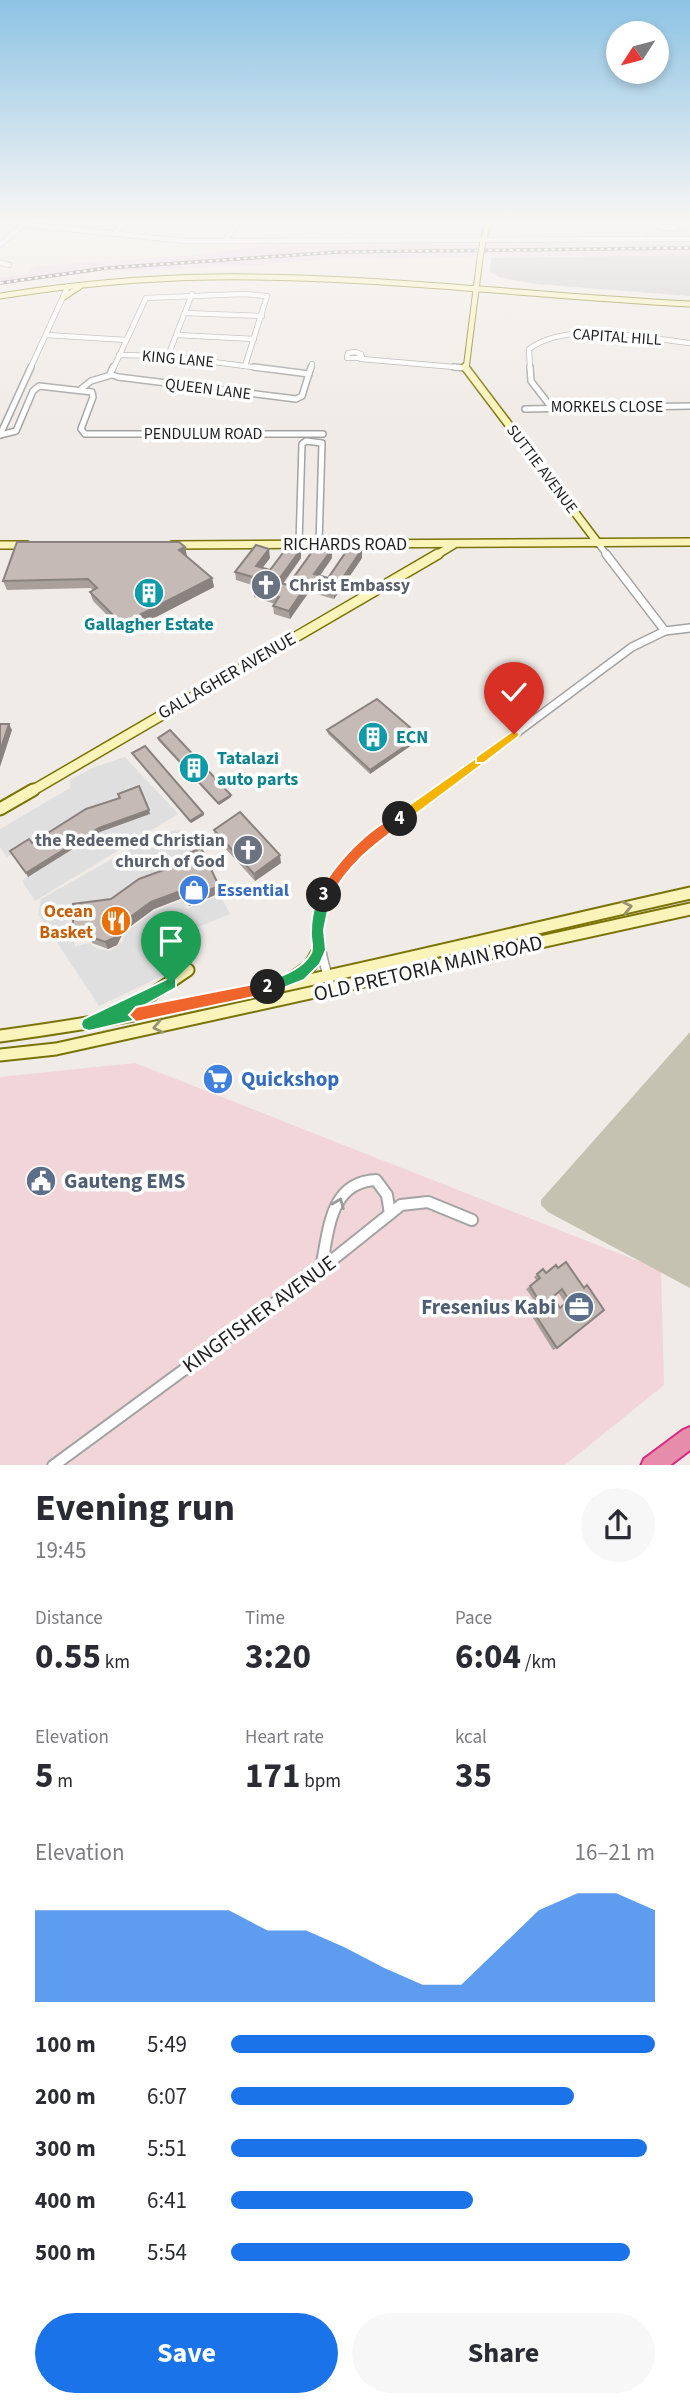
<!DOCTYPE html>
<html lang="en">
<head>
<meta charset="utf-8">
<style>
  :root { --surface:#fff; --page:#f7f7f7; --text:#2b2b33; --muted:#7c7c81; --accent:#1a73e8 }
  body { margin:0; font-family:"Source Sans 3",sans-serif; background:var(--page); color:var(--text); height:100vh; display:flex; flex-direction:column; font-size:26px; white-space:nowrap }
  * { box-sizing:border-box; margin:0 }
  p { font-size:23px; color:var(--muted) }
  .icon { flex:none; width:38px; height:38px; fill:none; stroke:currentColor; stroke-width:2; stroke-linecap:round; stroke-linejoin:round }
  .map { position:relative; height:1465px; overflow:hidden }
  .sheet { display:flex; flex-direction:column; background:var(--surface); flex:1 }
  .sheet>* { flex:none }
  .needle { width:46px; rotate:234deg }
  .controls { position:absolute; left:606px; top:21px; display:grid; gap:14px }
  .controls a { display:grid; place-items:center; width:63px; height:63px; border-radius:50%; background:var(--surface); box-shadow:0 4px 10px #0003; font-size:35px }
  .pin { position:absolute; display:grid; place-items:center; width:60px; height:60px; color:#fff; margin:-72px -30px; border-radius:50% 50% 50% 0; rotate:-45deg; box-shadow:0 0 7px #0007 }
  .pin .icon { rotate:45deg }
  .km { position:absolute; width:35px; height:35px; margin:-18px; border-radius:50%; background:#222; color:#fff; font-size:19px; line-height:35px; text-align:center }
  .round { display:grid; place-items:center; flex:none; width:74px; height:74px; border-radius:37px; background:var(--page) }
  .summary { display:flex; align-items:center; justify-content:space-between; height:119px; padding:0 35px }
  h1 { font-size:38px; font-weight:700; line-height:52px }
  .stats { display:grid; grid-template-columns:repeat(3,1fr); gap:10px; height:119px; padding:7px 35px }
  .stats div { display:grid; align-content:center }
  .stats b { font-size:35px; font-weight:700 }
  .stats small { font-size:19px; font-weight:400 }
  .stats p { font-size:19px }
  .chart { height:196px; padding:14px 35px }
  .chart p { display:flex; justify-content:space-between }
  .chart svg { width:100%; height:126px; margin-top:7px; fill:var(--accent); opacity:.7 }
  .button { display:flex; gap:14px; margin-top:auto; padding:14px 35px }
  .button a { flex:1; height:80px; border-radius:42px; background:var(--accent); color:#fff; font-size:28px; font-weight:700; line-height:80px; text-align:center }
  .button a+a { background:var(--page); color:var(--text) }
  ul { padding:0 35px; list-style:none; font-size:23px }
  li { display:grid; grid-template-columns:112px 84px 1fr; align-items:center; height:52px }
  li i { height:18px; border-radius:9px; background:var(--accent) }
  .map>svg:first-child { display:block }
  .residential { fill:#dedcdd }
  .commercial { fill:#f1d5d8 }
  .industrial { fill:#e9d8e9 }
  .religious { fill:#cdcdcd }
  .construction { fill:#c5c2b1 }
  .parking { fill:#dfdfdf }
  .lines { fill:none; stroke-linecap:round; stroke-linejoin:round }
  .street-far4-casing { stroke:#a3a3a3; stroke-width:6 }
  .street-far3-casing { stroke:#a3a3a3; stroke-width:8 }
  .street-far2-casing { stroke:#a3a3a3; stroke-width:10 }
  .street-far1-casing { stroke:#a3a3a3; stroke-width:11 }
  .street-casing { stroke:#a3a3a3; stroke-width:14 }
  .secondary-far3-casing { stroke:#797304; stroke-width:7 }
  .secondary-far2-casing { stroke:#797304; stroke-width:10 }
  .secondary-far1-casing { stroke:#797304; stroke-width:12 }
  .secondary-casing { stroke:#797304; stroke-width:15 }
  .highway-casing { stroke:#dc2580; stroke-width:4 }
  .street-far4 { stroke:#fff; stroke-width:4.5 }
  .street-far3 { stroke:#fff; stroke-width:5 }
  .street-far2 { stroke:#fff; stroke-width:7 }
  .street-far1 { stroke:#fff; stroke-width:8 }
  .street { stroke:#fff; stroke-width:10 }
  .secondary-far3 { stroke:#faf3ba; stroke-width:5 }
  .secondary-far2 { stroke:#faf3ba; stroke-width:7 }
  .secondary-far1 { stroke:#faf3ba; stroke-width:9 }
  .secondary { stroke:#faf3ba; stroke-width:11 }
  .highway { fill:#e78dac; fill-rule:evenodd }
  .rail-casing { stroke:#6d6d6d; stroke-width:3.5 }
  .rail { stroke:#fff; stroke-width:2; stroke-dasharray:3.5; stroke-linecap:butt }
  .secondary-bridge-casing { stroke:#797304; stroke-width:7; stroke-linecap:butt }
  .secondary-bridge { stroke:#faf3ba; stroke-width:5 }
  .wall { fill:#a9a09c; fill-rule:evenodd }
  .shaded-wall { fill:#8a827f }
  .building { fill:#c5bab5; stroke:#8a827f; stroke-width:2; fill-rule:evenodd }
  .oneway { stroke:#979474 }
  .oneway2 { stroke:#9a9a9a }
  .split-1 { fill:#22a559; stroke:#fff; stroke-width:2 }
  .split-2 { fill:#f0652b; stroke:#fff; stroke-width:2 }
  .split-3 { fill:#22a559; stroke:#fff; stroke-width:2 }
  .split-4 { fill:#f0652b; stroke:#fff; stroke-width:2 }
  .split-5 { fill:#f5b400; stroke:#fff; stroke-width:2 }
  .split-6 { fill:#f5b400; stroke:#fff; stroke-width:2 }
  .labels { text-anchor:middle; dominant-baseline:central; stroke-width:7; stroke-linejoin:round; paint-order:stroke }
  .far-street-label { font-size:16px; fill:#1f1f1f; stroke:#fff }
  .street-label { font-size:18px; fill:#1f1f1f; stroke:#fff }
  .worship-label { font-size:18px; font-weight:bold; fill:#5b616d; stroke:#fff; text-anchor:start }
  .culture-label { font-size:18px; font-weight:bold; fill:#0d838f; stroke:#fff; text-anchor:start }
  .shop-label { font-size:18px; font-weight:bold; fill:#366cbe; stroke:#fff; text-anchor:start }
  .food-label { font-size:18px; font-weight:bold; fill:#c56008; stroke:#fff; text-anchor:end }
  .near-street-label { font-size:21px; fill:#1f1f1f; stroke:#fff }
  .near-shop-label { font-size:21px; font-weight:bold; fill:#366cbe; stroke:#fff; text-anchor:start }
  .near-service-label { font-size:21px; font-weight:bold; fill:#4e5e75; stroke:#fff; text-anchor:start }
</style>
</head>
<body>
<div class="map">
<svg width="690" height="1466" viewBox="0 0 690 1466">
  <rect width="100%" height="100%" fill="#f0ebe6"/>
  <polygon class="residential" points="640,220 685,220 689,236 643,237"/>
  <polygon class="commercial" points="135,1063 661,1270 664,1385 565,1465 0,1465 0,1077"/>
  <polygon class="industrial" points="488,241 690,241 690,255 491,257 491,255 484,253 469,257 333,259 243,266 113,271 111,269 52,278 45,277 0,285 0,278 27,273 35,266 198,255 280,242 477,242 478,244"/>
  <polygon class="religious" points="690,255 690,296 536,284 499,277 490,272 491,258"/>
  <polygon class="construction" points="690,1032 690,1288 548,1212 541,1205 541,1200"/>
  <g class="parking">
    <polygon points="125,757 178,814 35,901 22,881 28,877 12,854 7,857 0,847 0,829 70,788 70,780 95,767"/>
    <polygon points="175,830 182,831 194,858 114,901 74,907 75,947 89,943 98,949 110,951 122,942 126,932 155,911 183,900 187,909 220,895 230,914 183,933 177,969 99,1006 38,914 41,899 128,850"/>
  </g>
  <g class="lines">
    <g class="street-far4-casing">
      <g id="street-far4">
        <polyline points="657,220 659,227 675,228 673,220"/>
        <polyline points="0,222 186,241 690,239"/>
        <polyline points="114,234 126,220"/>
        <polyline points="225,240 241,220"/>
        <polyline points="0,245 23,225"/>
        <polyline points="0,263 9,265"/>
        <polyline points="185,313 262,316"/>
        <polyline points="47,335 126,340"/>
        <polyline points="177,335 254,339"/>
        <polygon points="355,352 361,354 362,358 347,358 348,353"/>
        <polyline points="119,355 168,356 267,369"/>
        <polyline points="168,356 192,294"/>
        <polyline points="361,359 466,368"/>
        <polyline points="30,369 68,286"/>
        <polyline points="113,369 146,298 243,294 267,296 245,366"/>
        <polyline points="311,369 312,364"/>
        <path d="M 530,369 L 529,349 C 567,320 645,338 690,343"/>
      </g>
    </g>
    <g class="street-far3-casing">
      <g id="street-far3">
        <polyline points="113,367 110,374 118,377 296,399 302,396 311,367"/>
        <polyline points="254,367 309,374"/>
        <polyline points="454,367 466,368"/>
        <polyline points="530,367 531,381 551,407"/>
        <polyline points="81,389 91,381 111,375"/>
        <polyline points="525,409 690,406"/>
        <polyline points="0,435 16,431 33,391 39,386 92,392 93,397 81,429 85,434 323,434"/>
        <polyline points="0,435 31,367"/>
        <polyline points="598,543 608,556"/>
        <polyline points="299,544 302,444 306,441 322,443 319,544"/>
      </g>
    </g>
    <g class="street-far2-casing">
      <g id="street-far2">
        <polyline points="606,554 665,631"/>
        <polyline points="437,792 632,647 665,631 690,628"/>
      </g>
    </g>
    <g class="street-far1-casing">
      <path id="street-far1" d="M 332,990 C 325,968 318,945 319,921 C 323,860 396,823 440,790"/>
    </g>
    <g class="street-casing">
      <g id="street">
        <path d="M 321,1268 C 329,1231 329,1182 376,1180 L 387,1195 L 390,1214"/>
        <polyline points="53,1466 321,1269 401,1205 428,1202 472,1220"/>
      </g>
    </g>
    <g class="secondary-far3-casing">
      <g id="secondary-far3">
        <polyline points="483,241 489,220"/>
        <path d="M 0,296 C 70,285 141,278 212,277 C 371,275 531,296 690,304"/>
        <polyline points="64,297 79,287"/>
        <polyline points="466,369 480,258"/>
      </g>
    </g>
    <g class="secondary-far2-casing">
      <g id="secondary-far2">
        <polyline points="465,367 598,543"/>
        <polyline points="0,545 27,545"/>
        <polyline points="172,545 690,542"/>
        <polyline points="435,556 453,545"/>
      </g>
    </g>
    <g class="secondary-far1-casing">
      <polyline id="secondary-far1" points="30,792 438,554"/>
    </g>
    <g class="secondary-casing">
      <g id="secondary">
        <polyline points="0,809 33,790"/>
        <polyline points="290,980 310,966 319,950"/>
        <polyline points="108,1015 151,995 188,970"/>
        <path d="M 0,1036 C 232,1005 461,944 690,893"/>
        <polyline points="0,1055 56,1049 690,909"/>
      </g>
    </g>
    <g class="highway-casing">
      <polygon id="highway" points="690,1427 690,1450 669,1466 641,1466 644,1459 683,1430"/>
    </g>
    <use href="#street-far4" class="street-far4"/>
    <use href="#street-far3" class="street-far3"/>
    <use href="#street-far2" class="street-far2"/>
    <use href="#street-far1" class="street-far1"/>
    <use href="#street" class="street"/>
    <use href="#secondary-far3" class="secondary-far3"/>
    <use href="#secondary-far2" class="secondary-far2"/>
    <use href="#secondary-far1" class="secondary-far1"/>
    <use href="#secondary" class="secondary"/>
    <use href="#highway" class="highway"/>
    <g class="rail-casing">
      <polyline id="rail" points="0,283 107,268 339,252 690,248"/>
    </g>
    <use href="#rail" class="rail"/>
    <g class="secondary-bridge-casing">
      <polyline id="secondary-bridge" points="480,258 483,241"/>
    </g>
    <use href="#secondary-bridge" class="secondary-bridge"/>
  </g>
  <g class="wall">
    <polygon points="186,556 212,578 214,587 125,633 93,601 90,592 93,591 91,588 7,590 3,581 187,556"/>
    <polygon points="270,558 262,568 270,570 301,558 283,584 288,585 332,558 319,576 328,578 362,558 334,599 309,592 290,619 274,614 273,606 275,604 254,597 253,589 255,586 236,580 235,572"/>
    <polygon points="327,730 419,740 370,774 328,734"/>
    <polygon points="158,738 231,795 231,797 219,805 158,740"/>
    <polygon points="132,753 204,815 191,823"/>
    <polygon points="214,830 281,863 255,881 215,837"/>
    <polygon points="170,861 219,886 220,893 189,906 185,897 154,909 124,931 117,945 108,949 92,943 89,936 77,938 111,899 172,868"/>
    <path d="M 558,1268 L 583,1288 L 587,1285 L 557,1348 L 553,1350 L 528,1310 L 536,1303 L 526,1289 L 537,1281 L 534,1277 L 543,1269 L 546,1273 ZM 558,1292 L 565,1303 L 560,1308 L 553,1297 Z"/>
  </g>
  <g class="shaded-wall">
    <polygon points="185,547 187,556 180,559 179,550"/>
    <polygon points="269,549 270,558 257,575 256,566"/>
    <polygon points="301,549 301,558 278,590 277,582"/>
    <polygon points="332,549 332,558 315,583 314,574"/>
    <polygon points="362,549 362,558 334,599 334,591"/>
    <polygon points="212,578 214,587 125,633 122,624"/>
    <polygon points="308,583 309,592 290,619 289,611"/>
    <polygon points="9,724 12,730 0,767 0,751"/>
    <polygon points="420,736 419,740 370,774 370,770"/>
    <polygon points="231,795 231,797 219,805 218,803"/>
    <polygon points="149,810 150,814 100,832 28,877 26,873 99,828"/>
    <polygon points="203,813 204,815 191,823 190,821"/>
    <polygon points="280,855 281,863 255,881 254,874"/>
    <polygon points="219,886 220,893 189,906 187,899"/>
    <polygon points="183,890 185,897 154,909 124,931 117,945 108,949 105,942 121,924 151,902"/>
    <polygon points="86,928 90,935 77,938 73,931"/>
  </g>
  <g class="building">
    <polygon points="17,542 179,542 185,547 179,550 212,578 122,624 90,592 97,588 88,579 3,581"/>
    <polygon points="256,545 269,549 256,566 270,570 288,546 301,549 277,582 288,585 317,545 332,549 314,574 328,578 350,546 362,549 334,591 308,583 289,611 273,606 279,597 253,589 260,579 235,572"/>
    <polygon points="377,699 420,736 370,770 327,730"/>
    <polygon points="0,724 9,724 0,751"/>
    <polygon points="170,730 231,795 218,803 158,738"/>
    <polygon points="145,746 203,813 190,821 132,753"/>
    <polygon points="139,786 149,810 99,828 26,873 10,851 29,839 32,843 86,809 120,798 118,794"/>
    <polygon points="240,812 280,855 254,874 214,830"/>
    <polygon points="201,848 219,886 187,899 183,890 151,902 121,924 114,938 105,942 89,936 86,928 73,931 73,904 111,899 139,879 172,867 170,861"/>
    <path d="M 566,1262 L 584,1288 L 587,1285 L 604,1310 L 557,1348 L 531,1308 L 539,1301 L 530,1286 L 540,1278 L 537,1274 L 543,1269 L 546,1273 L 556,1265 L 558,1268 ZM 562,1289 L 569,1300 L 560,1308 L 553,1297 Z"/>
  </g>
  <defs><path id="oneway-chevron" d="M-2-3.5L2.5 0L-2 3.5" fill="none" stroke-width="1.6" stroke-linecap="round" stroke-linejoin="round" transform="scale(1.75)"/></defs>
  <g class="oneway">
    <use href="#oneway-chevron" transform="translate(627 907) rotate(-13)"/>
    <use href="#oneway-chevron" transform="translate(158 1027) rotate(168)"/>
  </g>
  <use class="oneway2" href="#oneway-chevron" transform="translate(339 1203) rotate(-68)"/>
  <linearGradient id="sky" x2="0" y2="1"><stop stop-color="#8dc3e4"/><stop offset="0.52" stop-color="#f8f6f4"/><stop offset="1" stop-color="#f8f6f4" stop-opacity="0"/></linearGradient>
  <rect width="690" height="425" fill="url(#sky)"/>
  <polygon class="split-1" points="171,977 176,979 176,988 138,1009 143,1015 141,1019 89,1031 83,1029 81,1024 83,1019"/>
  <polygon class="split-2" points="268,981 275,987 268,994 136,1022 129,1015 136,1007"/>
  <path class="split-3" d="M 324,890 L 331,895 L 324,930 L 326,950 L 320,964 L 304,980 L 268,994 L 263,992 L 263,983 C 280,976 302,970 311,953 C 314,947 310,938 311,931 C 311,920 315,894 324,890 Z"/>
  <path class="split-4" d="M 400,814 L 404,815 L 404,823 C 372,847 349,863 329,900 L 320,900 L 318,895 C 333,865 368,827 400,814 Z"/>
  <polygon class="split-5" points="480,755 486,760 484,763 404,823 395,823 395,815"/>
  <polygon class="split-6" points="514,730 520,734 518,737 484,763 476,763 476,757"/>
  <defs>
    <g id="church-disc" transform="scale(1.575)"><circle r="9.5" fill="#6b7280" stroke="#fff"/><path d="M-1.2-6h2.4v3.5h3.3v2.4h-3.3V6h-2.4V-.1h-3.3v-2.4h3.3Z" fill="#fff"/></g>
    <g id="building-disc" transform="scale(1.575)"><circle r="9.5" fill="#0f9aa8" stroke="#fff"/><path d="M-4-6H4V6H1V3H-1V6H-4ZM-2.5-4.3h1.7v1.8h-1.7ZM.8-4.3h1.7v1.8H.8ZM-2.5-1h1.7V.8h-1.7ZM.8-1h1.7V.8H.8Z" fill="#fff"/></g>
    <g id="shop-disc" transform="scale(1.575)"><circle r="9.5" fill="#3f7fe0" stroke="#fff"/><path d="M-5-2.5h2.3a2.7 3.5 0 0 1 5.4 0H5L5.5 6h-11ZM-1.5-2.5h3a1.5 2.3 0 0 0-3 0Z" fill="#fff"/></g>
    <g id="restaurant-disc" transform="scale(1.575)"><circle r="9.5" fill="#e8710a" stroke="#fff"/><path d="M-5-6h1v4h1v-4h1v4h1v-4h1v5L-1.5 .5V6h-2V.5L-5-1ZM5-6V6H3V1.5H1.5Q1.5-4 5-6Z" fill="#fff"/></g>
    <g id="supermarket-disc" transform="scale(1.575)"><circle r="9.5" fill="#3f7fe0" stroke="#fff"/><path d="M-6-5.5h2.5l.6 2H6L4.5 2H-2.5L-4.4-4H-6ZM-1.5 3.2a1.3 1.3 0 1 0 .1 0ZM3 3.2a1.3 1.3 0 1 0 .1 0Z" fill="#fff"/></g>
    <g id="civic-disc" transform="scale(1.575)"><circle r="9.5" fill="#5c6f8a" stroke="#fff"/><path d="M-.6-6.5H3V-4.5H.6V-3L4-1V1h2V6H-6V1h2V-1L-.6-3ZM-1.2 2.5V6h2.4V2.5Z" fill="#fff"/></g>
    <g id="office-disc" transform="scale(1.575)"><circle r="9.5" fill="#5c6f8a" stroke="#fff"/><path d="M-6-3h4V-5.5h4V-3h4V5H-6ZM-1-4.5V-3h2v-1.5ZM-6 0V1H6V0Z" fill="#fff"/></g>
  </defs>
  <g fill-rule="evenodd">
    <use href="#church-disc" x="266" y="585"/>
    <use href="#building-disc" x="149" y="593"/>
    <use href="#building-disc" x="373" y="737"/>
    <use href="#building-disc" x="194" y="768"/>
    <use href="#church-disc" x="248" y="850"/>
    <use href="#shop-disc" x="194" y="890"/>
    <use href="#restaurant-disc" x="116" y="921"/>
    <use href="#supermarket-disc" x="218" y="1079"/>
    <use href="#civic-disc" x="41" y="1181"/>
    <use href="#office-disc" x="579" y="1307"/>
  </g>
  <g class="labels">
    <g class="far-street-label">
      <text transform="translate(617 337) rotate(4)">CAPITAL HILL</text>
      <text transform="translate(178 359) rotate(5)">KING LANE</text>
      <text transform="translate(208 389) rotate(7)">QUEEN LANE</text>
      <text x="607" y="407">MORKELS CLOSE</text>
      <text x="203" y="434">PENDULUM ROAD</text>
      <text transform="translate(542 469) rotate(53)">SUTTIE AVENUE</text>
    </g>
    <g class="street-label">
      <text x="345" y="544">RICHARDS ROAD</text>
      <text transform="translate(227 676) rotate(-30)">GALLAGHER AVENUE</text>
    </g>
    <g class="worship-label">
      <text x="289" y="585">Christ Embassy</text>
      <text x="225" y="840" text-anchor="end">the Redeemed Christian<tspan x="225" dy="21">church of God</tspan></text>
    </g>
    <g class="culture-label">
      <text x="149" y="624" text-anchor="middle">Gallagher Estate</text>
      <text x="396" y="737">ECN</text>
      <text x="217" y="758">Tatalazi<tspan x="217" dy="21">auto parts</tspan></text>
    </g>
    <g class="shop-label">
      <text x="217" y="890">Essential</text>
    </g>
    <g class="food-label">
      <text x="93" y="911">Ocean<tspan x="93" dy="21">Basket</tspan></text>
    </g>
    <g class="near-street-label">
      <text transform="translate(428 968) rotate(-13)">OLD PRETORIA MAIN ROAD</text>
      <text transform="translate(259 1314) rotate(-36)">KINGFISHER AVENUE</text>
    </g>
    <g class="near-shop-label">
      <text x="241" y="1079">Quickshop</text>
    </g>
    <g class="near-service-label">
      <text x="64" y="1181">Gauteng EMS</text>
      <text x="556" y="1307" text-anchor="end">Fresenius Kabi</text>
    </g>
  </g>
</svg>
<div class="controls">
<a><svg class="needle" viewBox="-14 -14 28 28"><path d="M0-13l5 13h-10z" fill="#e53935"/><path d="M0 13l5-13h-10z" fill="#7c7c81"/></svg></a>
</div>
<div class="pin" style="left:171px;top:983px;background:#1e9e55"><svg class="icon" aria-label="arrive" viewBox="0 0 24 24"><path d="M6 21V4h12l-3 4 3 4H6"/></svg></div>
<div class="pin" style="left:514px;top:734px;background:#d93025"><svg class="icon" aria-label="check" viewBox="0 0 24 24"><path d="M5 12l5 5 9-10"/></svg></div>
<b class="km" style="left:268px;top:987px">2</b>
<b class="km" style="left:324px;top:895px">3</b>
<b class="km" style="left:400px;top:819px">4</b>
</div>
<section class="sheet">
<div class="summary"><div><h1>Evening run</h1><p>19:45</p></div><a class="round"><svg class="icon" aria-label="share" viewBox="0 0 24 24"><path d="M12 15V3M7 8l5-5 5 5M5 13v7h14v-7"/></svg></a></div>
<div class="stats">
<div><p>Distance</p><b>0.55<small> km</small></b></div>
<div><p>Time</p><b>3:20</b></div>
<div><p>Pace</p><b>6:04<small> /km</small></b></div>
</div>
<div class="stats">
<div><p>Elevation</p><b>5<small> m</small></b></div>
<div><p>Heart rate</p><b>171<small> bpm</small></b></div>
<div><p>kcal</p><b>35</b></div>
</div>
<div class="chart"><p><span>Elevation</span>16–21 m</p>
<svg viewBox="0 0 160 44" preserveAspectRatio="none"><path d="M0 44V12L10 12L20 12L30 12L40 12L50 12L60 19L70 19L80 25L90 32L100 38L110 38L120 25L130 12L140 6L150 6L160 12V44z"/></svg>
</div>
<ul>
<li><b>100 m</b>5:49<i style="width:100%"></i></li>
<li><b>200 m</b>6:07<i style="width:81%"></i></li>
<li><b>300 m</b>5:51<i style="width:98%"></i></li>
<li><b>400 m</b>6:41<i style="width:57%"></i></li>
<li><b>500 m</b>5:54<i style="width:94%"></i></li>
</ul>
<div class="button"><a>Save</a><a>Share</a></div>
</section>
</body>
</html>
